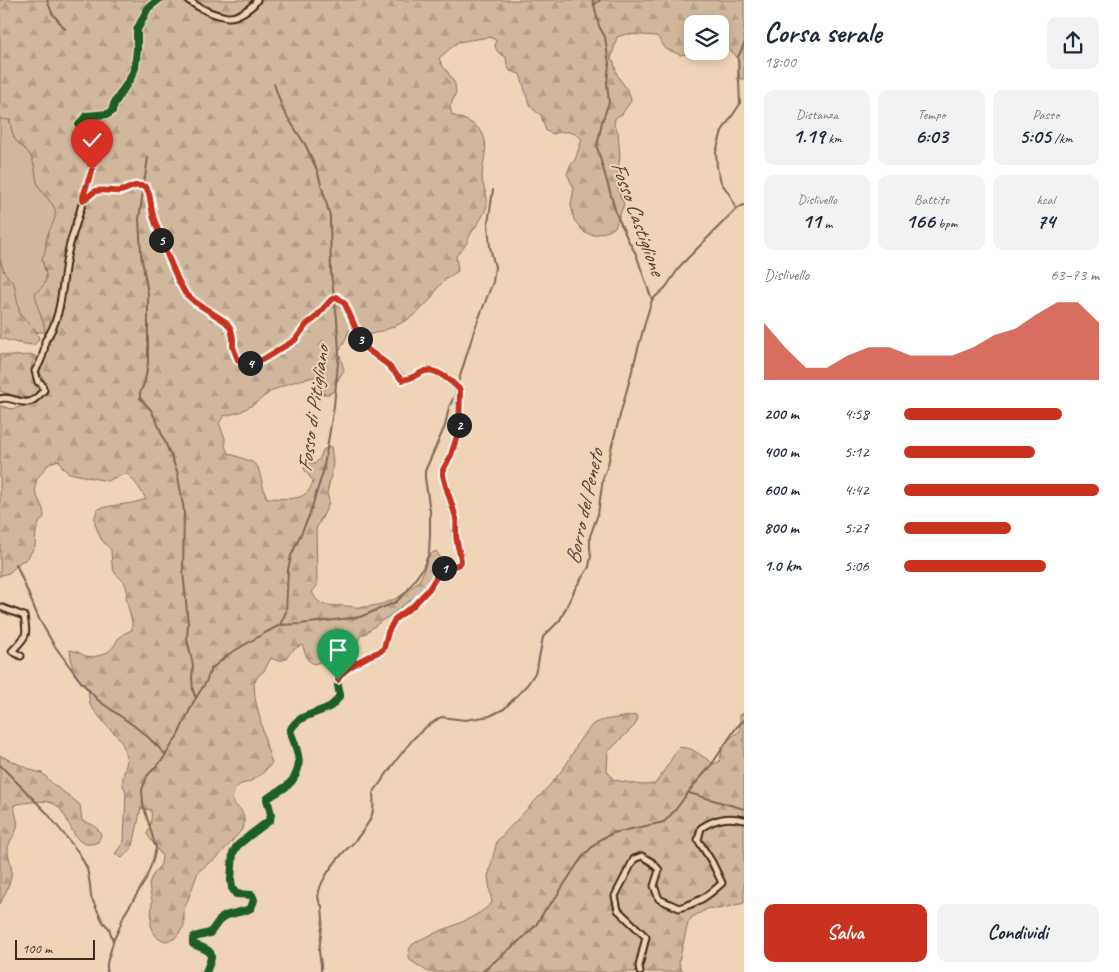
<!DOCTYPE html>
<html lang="it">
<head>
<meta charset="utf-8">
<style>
  :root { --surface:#fff; --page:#f2f2f3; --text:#1f2937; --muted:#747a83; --accent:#c8321e }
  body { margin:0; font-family:Caveat,sans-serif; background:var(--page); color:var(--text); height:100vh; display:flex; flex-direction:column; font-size:19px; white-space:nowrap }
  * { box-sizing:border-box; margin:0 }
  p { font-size:16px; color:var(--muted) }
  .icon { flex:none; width:28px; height:28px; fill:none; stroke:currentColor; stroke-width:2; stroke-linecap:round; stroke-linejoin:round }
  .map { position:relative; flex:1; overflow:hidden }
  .details { display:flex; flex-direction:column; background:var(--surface); width:375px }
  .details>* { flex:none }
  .controls { position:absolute; left:684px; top:15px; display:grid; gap:10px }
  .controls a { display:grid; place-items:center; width:45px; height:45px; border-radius:10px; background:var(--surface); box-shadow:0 2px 8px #0003; font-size:25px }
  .scale { position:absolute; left:15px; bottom:12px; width:80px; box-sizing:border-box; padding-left:5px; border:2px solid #3b2a1e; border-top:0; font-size:14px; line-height:18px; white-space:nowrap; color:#3b2a1e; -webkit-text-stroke:4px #efd4b6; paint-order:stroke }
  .pin { position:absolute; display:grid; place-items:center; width:42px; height:42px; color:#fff; margin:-51px -21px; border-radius:50% 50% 50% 0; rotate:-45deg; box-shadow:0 0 5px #0007 }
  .pin .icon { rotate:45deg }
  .km { position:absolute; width:25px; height:25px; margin:-12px; border-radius:50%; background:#222; color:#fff; font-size:14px; line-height:25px; text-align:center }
  .round { display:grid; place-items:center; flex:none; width:52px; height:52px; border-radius:10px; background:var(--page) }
  .headline { display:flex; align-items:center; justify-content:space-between; height:85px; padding:0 20px }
  h1 { font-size:28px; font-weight:700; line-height:38px }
  .figures { display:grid; grid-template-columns:repeat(3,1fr); gap:8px; height:85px; padding:5px 20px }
  .figures div { display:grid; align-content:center; border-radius:10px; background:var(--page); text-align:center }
  .figures b { font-size:21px; font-weight:700 }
  .figures small { font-size:14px; font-weight:400 }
  .figures p { font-size:14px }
  .chart { height:140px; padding:10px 20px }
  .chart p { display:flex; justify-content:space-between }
  .chart svg { width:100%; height:90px; margin-top:5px; fill:var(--accent); opacity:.7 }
  .cta { display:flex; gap:10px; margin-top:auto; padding:10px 20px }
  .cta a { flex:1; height:58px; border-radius:10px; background:var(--accent); color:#fff; font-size:20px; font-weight:700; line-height:58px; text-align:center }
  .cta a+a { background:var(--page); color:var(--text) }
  ul { padding:0 20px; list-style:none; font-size:16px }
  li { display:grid; grid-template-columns:80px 60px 1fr; align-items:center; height:38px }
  li i { height:12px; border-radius:6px; background:var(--accent) }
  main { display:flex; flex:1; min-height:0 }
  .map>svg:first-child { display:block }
  .green { fill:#d1b89d; stroke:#86715e }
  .forest { fill:url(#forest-firs); stroke:#86715e }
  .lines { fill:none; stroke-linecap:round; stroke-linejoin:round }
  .stream { stroke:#7c6855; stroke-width:2 }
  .street-casing { stroke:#3b2a1e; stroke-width:9 }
  .street { stroke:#efd4b6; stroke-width:5 }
  .cycleway-casing { stroke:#efd4b6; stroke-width:11 }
  .cycleway { stroke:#1b5e20; stroke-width:8 }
  .route-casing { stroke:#fff; stroke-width:10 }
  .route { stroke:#c8321e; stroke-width:6 }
  .labels { text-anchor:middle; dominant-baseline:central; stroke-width:4; stroke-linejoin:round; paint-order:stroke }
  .water-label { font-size:21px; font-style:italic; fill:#513f30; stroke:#efd4b6 }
</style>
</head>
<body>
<main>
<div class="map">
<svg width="744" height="972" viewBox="0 0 744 972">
  <defs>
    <pattern id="forest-firs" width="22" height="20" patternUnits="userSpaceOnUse" patternTransform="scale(1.25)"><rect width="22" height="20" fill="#d1b89d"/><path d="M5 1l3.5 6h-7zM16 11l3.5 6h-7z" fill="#b49e87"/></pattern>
  </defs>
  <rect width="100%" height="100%" fill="#efd4b6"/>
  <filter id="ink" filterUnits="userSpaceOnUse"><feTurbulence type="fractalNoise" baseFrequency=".02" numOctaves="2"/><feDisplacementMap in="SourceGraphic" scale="10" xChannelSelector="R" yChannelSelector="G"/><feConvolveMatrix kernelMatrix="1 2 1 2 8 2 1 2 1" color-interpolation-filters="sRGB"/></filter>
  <g filter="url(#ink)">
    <path class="green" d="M 2,118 L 9,119 C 11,127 12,135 17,142 C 20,146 25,148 28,152 C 35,160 35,172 37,182 C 39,190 47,197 52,204 C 61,215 50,226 47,237 C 45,246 47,250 42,259 L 46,275 L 46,283 L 41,289 L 41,317 L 44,324 L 45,332 L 37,332 L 32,326 L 20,315 L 14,284 L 4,272 L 0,259 L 0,119 Z"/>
    <g class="forest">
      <path d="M 0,0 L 744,0 L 744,79 L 737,79 C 740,61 739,51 720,47 L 720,24 L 692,24 L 692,51 L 696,51 L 681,55 L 666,49 L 657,36 L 626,34 L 617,37 L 611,59 L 614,62 C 615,67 616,74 619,78 C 625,87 629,89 631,101 L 622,114 L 615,118 L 614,125 L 618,132 L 620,156 L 617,180 L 620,196 L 624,204 L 615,227 L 609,231 L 594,235 L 585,233 L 574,220 L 571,204 L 574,188 L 567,174 L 570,166 L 575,160 L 582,139 C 573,131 565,130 553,134 L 546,131 L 541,115 L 534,110 L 529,104 L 520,74 L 510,71 L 507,65 L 506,57 L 499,53 L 495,47 L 496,40 L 489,37 L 458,42 L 439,58 L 442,65 L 447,71 L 455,84 L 456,92 L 450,107 L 452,115 C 472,122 489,128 485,154 C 484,162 482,169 482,177 C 482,185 486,191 487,199 C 489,212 475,226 469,237 C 468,239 468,242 466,244 C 464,248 459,252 456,256 L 458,271 C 452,275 444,280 439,286 C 435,291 433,297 428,302 C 411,322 387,331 362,336 L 356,327 L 349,330 L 346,338 L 339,352 L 344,370 L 336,383 L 335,391 L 328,394 L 321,394 L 316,389 L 321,382 L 319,376 L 296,381 L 273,390 L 254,404 L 240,412 L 224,416 L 219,423 L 225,438 L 225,446 L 228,453 L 252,462 L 258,467 L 264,490 L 267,498 C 284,498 308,504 313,481 L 304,469 L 307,462 L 315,464 L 320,458 L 323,450 L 331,446 L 333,462 L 332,470 L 327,493 L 329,501 L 327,508 L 316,529 L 317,586 L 312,592 C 320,609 329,605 345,606 C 351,606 358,608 364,607 C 384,606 410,595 421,577 C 424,571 427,559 430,555 C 432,553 434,552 436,551 L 440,557 L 431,580 L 423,593 L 409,601 L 388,617 L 381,621 L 366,633 L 360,636 L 357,644 L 329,659 L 314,664 L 308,660 L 302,645 C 294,648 290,652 286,659 L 278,661 L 271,658 L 264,671 L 258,676 L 254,683 L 255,698 L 267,748 L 272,763 L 262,774 L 249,782 L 241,784 L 235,789 L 232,798 L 235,805 L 241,810 L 244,818 L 244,826 L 240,832 L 217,858 L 210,862 L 198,872 L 184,910 L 184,926 L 179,933 L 174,939 L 166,941 L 159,939 L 154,933 L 151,925 L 152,901 L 149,885 L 151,878 L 161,864 L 162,856 L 147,834 C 151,826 152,819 151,810 L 141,808 L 133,846 L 122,858 L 115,854 L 124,841 L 126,792 L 123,785 L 123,777 L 127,761 L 123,745 L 119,738 L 107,726 L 90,705 L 88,689 L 84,683 L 78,679 L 73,672 L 72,665 L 70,650 L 78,652 L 85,656 L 93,657 L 101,655 L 108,652 L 114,646 L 118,639 L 125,633 L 132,630 L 132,622 L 126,598 L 127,591 L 125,583 L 115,573 L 112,565 L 111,550 L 101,539 L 95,524 L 95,516 L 98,509 C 114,504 131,505 146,499 L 138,486 L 128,474 L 121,475 L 107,481 L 69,473 L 63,468 L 59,460 L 52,462 L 46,467 L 37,479 L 35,486 L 36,494 L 43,509 L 44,517 L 39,523 L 36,531 L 35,546 L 27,559 L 20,562 L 9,573 L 1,575 L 0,577 L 0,406 L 13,409 L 35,403 L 48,392 C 46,383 41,377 39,368 L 46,355 L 48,339 L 45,332 L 44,324 L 38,308 L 35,293 C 50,282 47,276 42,259 C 47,250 45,246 47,237 C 50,226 61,215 52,204 C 47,197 39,190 37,182 C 35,172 35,160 28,152 C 25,148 20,146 17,142 C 12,136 11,127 10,120 L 0,119 Z"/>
      <polygon points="0,259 4,272 14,284 20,315 32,326 37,332 39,339 34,345 18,343 0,338"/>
      <path d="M 0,354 L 12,356 L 34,355 L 35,356 C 26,376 36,375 37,393 L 31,398 L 15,396 L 0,391 Z"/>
      <path d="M 744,713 L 744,903 L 719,909 L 709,908 L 692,917 L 688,923 L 679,961 L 680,968 L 685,972 L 428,972 L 410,960 C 408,954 408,950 412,945 C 418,940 426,937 433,934 C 452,926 477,918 492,903 L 488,877 L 497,841 L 551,784 L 566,765 L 581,738 L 593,724 L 604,720 L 636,715 L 638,718 L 635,725 L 608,752 L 607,771 L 614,780 L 642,785 L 655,784 L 666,768 L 679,747 L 691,749 L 710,761 L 712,764 L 719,762 C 721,757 721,755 722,750 C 724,741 733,736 740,731 L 740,715 Z"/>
      <path d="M 0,755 L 7,759 L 34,771 L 42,773 L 54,785 L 73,799 L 80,805 L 82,821 C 92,824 96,825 101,835 L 98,842 C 68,855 73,807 49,802 C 43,800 20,803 14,805 C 14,813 19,820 17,828 C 15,836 8,841 8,850 C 8,855 10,860 11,866 C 13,880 6,891 0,904 Z"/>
    </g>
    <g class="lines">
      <g class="stream">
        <polyline points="47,0 52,13 65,29"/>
        <polyline points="593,0 599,26 605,37 609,64 607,83 609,102 602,122 597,147 616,213 628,240 636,254 652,300"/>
        <polyline points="594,5 600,0"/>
        <polyline points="274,84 283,110 306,146 317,170 330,216 331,273 337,319 339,352 334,406 323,472 309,516 291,556 288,570 286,612 280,625"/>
        <polyline points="148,157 139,219 141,254 148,294 148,363 145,381 140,393 140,398 151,410 156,420 177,471 184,511 183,571 188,623 187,639 193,665 192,678 193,691 196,698"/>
        <polyline points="736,209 731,197 721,182 717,167 716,152 722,131 740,104 738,57 744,44"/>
        <polyline points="457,386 475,328 493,282 495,267 490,247 488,224 493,190"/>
        <polyline points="16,564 39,619 54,645 81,682 99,701 133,725 148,737 166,755"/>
        <polyline points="0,765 47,813 79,853 87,868 90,885 91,897 103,922 109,928 113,941"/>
        <polyline points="689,793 744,809"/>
        <polyline points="107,972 107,963 114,939 118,931 124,915 145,881 153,860 156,848 143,804 142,790 147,776 163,759 178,735 194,701 206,682 211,669 229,654 263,634 280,625 300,624 360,617 396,602 407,591 423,568 429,553 430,534 430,511 425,478 425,471 445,426 449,407 457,391"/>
        <path d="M 321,972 L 321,965 L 319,951 L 323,919 L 322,906 C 309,893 334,863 343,853 C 346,849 351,846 354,842 C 359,836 364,830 368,823 C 374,814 374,804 373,793 L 398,758 L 413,739 L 426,727 L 441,717 L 465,720 L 490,716 L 504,709 L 527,685 L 535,673 L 538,663 L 543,637 L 560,620 L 576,587 L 589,567 L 591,556 L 590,548 L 590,536 L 598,514 L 603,478 L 608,465 L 612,445 L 646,319 L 652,300 L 666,287 L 681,265 L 736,209 L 744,205"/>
        <polyline points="482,972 525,936 536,925 545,910 554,900 578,863 588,851 601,839 613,833 664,822 676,809 693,786 710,767 736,728 744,720"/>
      </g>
      <g class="street-casing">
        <g id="street">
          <path d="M 158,0 L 148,8 L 137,30 L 137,49 L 135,68 L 130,79 L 114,104 L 112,111 L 108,114 L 86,116 L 79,125 L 86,140 L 92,167 L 83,196 L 83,200 C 88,198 90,193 96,191 C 104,189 112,192 120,191 C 132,189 131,183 146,187 L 149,193 L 153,216 L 164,247 L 185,293 L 195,302 L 226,322 L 231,329 L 233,347 L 239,360 L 250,363 L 262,360 L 295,339 L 304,330 L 307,324 L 314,319 L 331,300 L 337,297 L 345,304 L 364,347 L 387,364 L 403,379 C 412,379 417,374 425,371 C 435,368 453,382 459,390 L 459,430 L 451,455 L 443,470 L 443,475 L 457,523 L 455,531 L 457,543 L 461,555 L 461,562 L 458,565 L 442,568 L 429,589 L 413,607 L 395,619 L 388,632 L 384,648 L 381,651 C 371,654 340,669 338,679 C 337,685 339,690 340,695 C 337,700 334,705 329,707 C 316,714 297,715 290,731 C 298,751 306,769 287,786 C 280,791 273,794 267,799 L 271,814 L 270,820 L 249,836 L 237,846 L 233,853 L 231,880 L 232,888 L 236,894 L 252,895 L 254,900 L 251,908 L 247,910 L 224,916 L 218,922 L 210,933 L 194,937 L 193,940 L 193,944 C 213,952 215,951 206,972"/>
          <path d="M 188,0 C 199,8 214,15 227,17 C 237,18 252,8 257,0"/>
          <path d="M 0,399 C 10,395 18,404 28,402 C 34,402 40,394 44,390 L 41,383 L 38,382 L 35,371 C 41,362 45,352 45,341 C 64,316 61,281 68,252 C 72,234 79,217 83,200"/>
          <path d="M 0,607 L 24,616 C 28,638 26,636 12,651 L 21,656"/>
          <path d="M 640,972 L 639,966 L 646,937 L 618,910 L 615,896 L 634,859 L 642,856 L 652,862 L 659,870 L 654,886 L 659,899 L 679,908 C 699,902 707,897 722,883 L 712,862 L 698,840 L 701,828 C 715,819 727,816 744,820"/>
        </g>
      </g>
      <use href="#street" class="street"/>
      <g class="cycleway-casing">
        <path id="cycleway" d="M 158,0 L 148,8 L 137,30 L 137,49 L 135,68 L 130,79 L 114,104 L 112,111 L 108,114 L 86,116 L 79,125 L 86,140 L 92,167 L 83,196 L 83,200 C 88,198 90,193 96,191 C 104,189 112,192 120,191 C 132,189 131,183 146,187 L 149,193 L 153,216 L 164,247 L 185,293 L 195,302 L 226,322 L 231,329 L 233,347 L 239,360 L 250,363 L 262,360 L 295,339 L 304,330 L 307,324 L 314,319 L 331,300 L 337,297 L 345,304 L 364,347 L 387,364 L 403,379 C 412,379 417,374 425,371 C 435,368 453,382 459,390 L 459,430 L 451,455 L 443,470 L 443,475 L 457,523 L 455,531 L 457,543 L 461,555 L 461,562 L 458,565 L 442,568 L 429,589 L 413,607 L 395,619 L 388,632 L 384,648 L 381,651 C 371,654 340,669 338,679 C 337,685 339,690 340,695 C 337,700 334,705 329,707 C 316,714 297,715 290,731 C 298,751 306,769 287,786 C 280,791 273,794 267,799 L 271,814 L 270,820 L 249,836 L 237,846 L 233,853 L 231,880 L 232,888 L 236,894 L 252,895 L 254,900 L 251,908 L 247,910 L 224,916 L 218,922 L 210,933 L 194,937 L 193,940 L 193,944 C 213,952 215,951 206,972"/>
      </g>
      <use href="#cycleway" class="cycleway"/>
    </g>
  </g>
  <g class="lines" filter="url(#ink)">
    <g class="route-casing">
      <path id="route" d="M 92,170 L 83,196 L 83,200 C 88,198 91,193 96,191 C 104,189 112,192 120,191 C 132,189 131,183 146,187 L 149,193 L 153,216 L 164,247 L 178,280 L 185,293 L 195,302 L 226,322 L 231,329 L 233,338 L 233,347 L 238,360 L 250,363 L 262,360 L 295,340 L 307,324 L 314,319 L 331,300 L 337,297 L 345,304 L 364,347 L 387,364 L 402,380 C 412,379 417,374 425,371 C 436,368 453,382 460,390 L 459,430 L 451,455 L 443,470 L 443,475 C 446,490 452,503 456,518 C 457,526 455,534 457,542 C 458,549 461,555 461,562 L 458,565 L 442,568 L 429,589 L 413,606 L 395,619 L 388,632 L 384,648 L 381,651 C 370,655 341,669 338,680"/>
    </g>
    <use href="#route" class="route"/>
  </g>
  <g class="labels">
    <g class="water-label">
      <text transform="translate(638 218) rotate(70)">Fosso Castiglione</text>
      <text transform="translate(313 409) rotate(-82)">Fosso di Pitigliano</text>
      <text transform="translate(584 507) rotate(-78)">Borro del Peneto</text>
    </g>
  </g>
</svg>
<div class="controls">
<a><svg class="icon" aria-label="layers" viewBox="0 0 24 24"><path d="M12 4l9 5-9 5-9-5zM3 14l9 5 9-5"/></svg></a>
</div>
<div class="scale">100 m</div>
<div class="pin" style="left:338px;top:680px;background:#1e9e55"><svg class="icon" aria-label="arrive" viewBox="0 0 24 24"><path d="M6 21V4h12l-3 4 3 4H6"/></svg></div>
<div class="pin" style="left:92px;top:170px;background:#d93025"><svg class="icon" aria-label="check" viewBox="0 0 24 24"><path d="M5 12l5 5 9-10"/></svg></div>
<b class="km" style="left:444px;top:568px">1</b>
<b class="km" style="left:459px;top:425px">2</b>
<b class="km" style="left:360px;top:339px">3</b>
<b class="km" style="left:250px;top:363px">4</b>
<b class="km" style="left:161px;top:240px">5</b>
</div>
<section class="details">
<div class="headline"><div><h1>Corsa serale</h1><p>18:00</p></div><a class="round"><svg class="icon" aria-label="share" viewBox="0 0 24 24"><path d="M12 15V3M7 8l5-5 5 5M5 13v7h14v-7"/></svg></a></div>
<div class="figures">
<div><p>Distanza</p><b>1.19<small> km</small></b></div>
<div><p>Tempo</p><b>6:03</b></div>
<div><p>Passo</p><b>5:05<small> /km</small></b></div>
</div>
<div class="figures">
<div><p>Dislivello</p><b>11<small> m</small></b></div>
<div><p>Battito</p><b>166<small> bpm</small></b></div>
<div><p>kcal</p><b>74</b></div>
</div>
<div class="chart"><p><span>Dislivello</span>63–73 m</p>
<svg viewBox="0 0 160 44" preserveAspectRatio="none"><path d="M0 44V16L10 28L20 38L30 38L40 32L50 28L60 28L70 32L80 32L90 32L100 28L110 22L120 19L130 12L140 6L150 6L160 16V44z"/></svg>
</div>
<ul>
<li><b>200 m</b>4:58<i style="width:81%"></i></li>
<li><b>400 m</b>5:12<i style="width:67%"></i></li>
<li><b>600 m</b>4:42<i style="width:100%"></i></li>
<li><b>800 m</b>5:27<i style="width:55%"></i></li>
<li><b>1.0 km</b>5:06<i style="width:73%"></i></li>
</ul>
<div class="cta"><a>Salva</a><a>Condividi</a></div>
</section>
</main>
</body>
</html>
